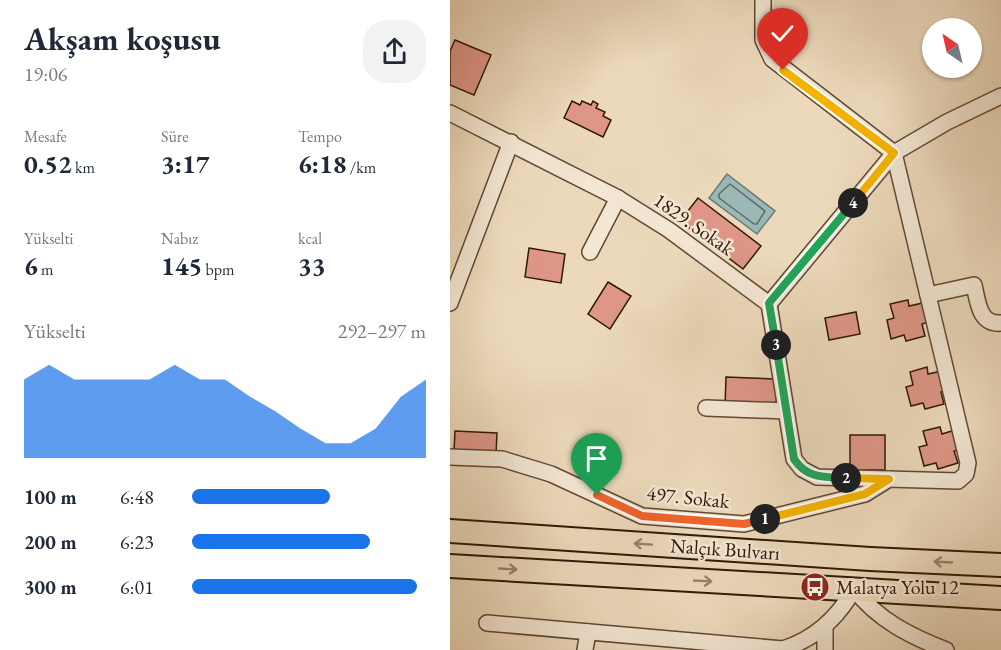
<!DOCTYPE html>
<html lang="tr">
<head>
<meta charset="utf-8">
<style>
  :root { --surface:#fff; --page:#f2f2f3; --text:#1f2937; --muted:#747a83; --accent:#1a73e8 }
  body { margin:0; font-family:"EB Garamond",serif; background:var(--page); color:var(--text); height:100vh; display:flex; flex-direction:column; font-size:22px; white-space:nowrap }
  * { box-sizing:border-box; margin:0 }
  p { font-size:20px; color:var(--muted) }
  .icon { flex:none; width:33px; height:33px; fill:none; stroke:currentColor; stroke-width:2; stroke-linecap:round; stroke-linejoin:round }
  .map { position:relative; flex:1; overflow:hidden }
  .details { display:flex; flex-direction:column; background:var(--surface); width:450px }
  .details>* { flex:none }
  .needle { width:39px; rotate:326deg }
  .tools { position:absolute; left:472px; top:18px; display:grid; gap:12px }
  .tools a { display:grid; place-items:center; width:60px; height:60px; border-radius:50%; background:var(--surface); box-shadow:0 2px 4px #0004; font-size:30px }
  .pin { position:absolute; display:grid; place-items:center; width:51px; height:51px; color:#fff; margin:-62px -26px; border-radius:50% 50% 50% 0; rotate:-45deg; box-shadow:0 0 6px #0007 }
  .pin .icon { rotate:45deg }
  .km { position:absolute; width:30px; height:30px; margin:-15px; border-radius:50%; background:#222; color:#fff; font-size:16px; line-height:30px; text-align:center }
  .round { display:grid; place-items:center; flex:none; width:63px; height:63px; border-radius:24px; background:var(--page) }
  .headline { display:flex; align-items:center; justify-content:space-between; height:102px; padding:0 24px }
  h1 { font-size:33px; font-weight:700; line-height:45px }
  .figures { display:grid; grid-template-columns:repeat(3,1fr); gap:9px; height:102px; padding:6px 24px }
  .figures div { display:grid; align-content:center }
  .figures b { font-size:26px; font-weight:700 }
  .figures small { font-size:16px; font-weight:400 }
  .figures p { font-size:16px }
  .chart { height:168px; padding:12px 24px }
  .chart p { display:flex; justify-content:space-between }
  .chart svg { width:100%; height:108px; margin-top:6px; fill:var(--accent); opacity:.7 }
  ul { padding:0 24px; list-style:none; font-size:20px }
  li { display:grid; grid-template-columns:96px 72px 1fr; align-items:center; height:45px }
  li i { height:15px; border-radius:8px; background:var(--accent) }
  main { display:flex; flex:1; min-height:0 }
  .map>svg:first-child { display:block }
  .water { fill:#99b9b6; stroke:#6f7870; stroke-width:1.5 }
  .lines { fill:none; stroke-linecap:round; stroke-linejoin:round }
  .shore { stroke:#64685e; stroke-width:1.5 }
  .building { fill:#de9686; stroke:#301706; stroke-width:1.5 }
  .minor-casing { stroke:#5f4833; stroke-width:18 }
  .highway-casing { stroke:#301706; stroke-width:26 }
  .minor { stroke:#f3e6d3; stroke-width:15 }
  .highway { stroke:#ecd9bb; stroke-width:22 }
  .oneway { stroke:#97826a }
  .split-1-casing { stroke:#fff; stroke-width:12 }
  .split-2-casing { stroke:#fff; stroke-width:12 }
  .split-3-casing { stroke:#fff; stroke-width:12 }
  .split-4-casing { stroke:#fff; stroke-width:12 }
  .split-5-casing { stroke:#fff; stroke-width:12 }
  .split-1 { stroke:#f0652b; stroke-width:8 }
  .split-2 { stroke:#f5b400; stroke-width:8 }
  .split-3 { stroke:#22a559; stroke-width:8 }
  .split-4 { stroke:#22a559; stroke-width:8 }
  .split-5 { stroke:#f5b400; stroke-width:8 }
  .labels { text-anchor:middle; dominant-baseline:central; stroke-width:5; stroke-linejoin:round; paint-order:stroke }
  .street-label { font-size:20px; fill:#301706; stroke:#f3e6d3 }
  .poi-label { font-size:20px; fill:#301706; stroke:#f3e6d3; text-anchor:start }
</style>
</head>
<body>
<main>
<section class="details">
<div class="headline"><div><h1>Akşam koşusu</h1><p>19:06</p></div><a class="round"><svg class="icon" aria-label="share" viewBox="0 0 24 24"><path d="M12 15V3M7 8l5-5 5 5M5 13v7h14v-7"/></svg></a></div>
<div class="figures">
<div><p>Mesafe</p><b>0.52<small> km</small></b></div>
<div><p>Süre</p><b>3:17</b></div>
<div><p>Tempo</p><b>6:18<small> /km</small></b></div>
</div>
<div class="figures">
<div><p>Yükselti</p><b>6<small> m</small></b></div>
<div><p>Nabız</p><b>145<small> bpm</small></b></div>
<div><p>kcal</p><b>33</b></div>
</div>
<div class="chart"><p><span>Yükselti</span>292–297 m</p>
<svg viewBox="0 0 160 44" preserveAspectRatio="none"><path d="M0 44V12L10 6L20 12L30 12L40 12L50 12L60 6L70 12L80 12L90 19L100 25L110 32L120 38L130 38L140 32L150 19L160 12V44z"/></svg>
</div>
<ul>
<li><b>100 m</b>6:48<i style="width:59%"></i></li>
<li><b>200 m</b>6:23<i style="width:76%"></i></li>
<li><b>300 m</b>6:01<i style="width:96%"></i></li>
</ul>
</section>
<div class="map">
<svg width="551" height="650" viewBox="0 0 551 650">
  <rect width="100%" height="100%" fill="#ecd9bb"/>
  <filter id="stains"><feTurbulence type="fractalNoise" baseFrequency=".00333" numOctaves="4"/><feColorMatrix values="0 0 0 0 .2 0 0 0 0 .09 0 0 0 0 .02 0 0 0 .5 -.17"/></filter>
  <radialGradient id="worn" r=".72"><stop offset=".6" stop-color="#630" stop-opacity="0"/><stop offset="1" stop-color="#630" stop-opacity=".3"/></radialGradient>
  <polygon class="water" points="277,174 325,211 307,234 259,198"/>
  <g class="lines">
    <polygon class="shore" points="280,184 315,211 307,224 304,224 269,198 269,194"/>
  </g>
  <g class="building">
    <polygon points="5,40 41,55 24,95 0,85 0,51"/>
    <polygon points="122,101 130,105 132,101 141,105 143,101 148,104 146,108 155,112 153,116 161,120 153,137 114,118"/>
    <polygon points="248,198 311,246 293,269 230,221"/>
    <polygon points="79,248 115,254 111,283 75,277"/>
    <polygon points="158,282 181,296 160,329 138,314"/>
    <polygon points="458,300 459,306 473,303 478,322 472,324 475,336 456,341 454,335 441,339 437,320 444,318 440,304"/>
    <polygon points="406,312 410,334 379,340 375,318"/>
    <polygon points="477,367 478,374 492,371 497,390 491,392 494,404 475,409 473,403 461,406 456,387 463,385 460,372"/>
    <polygon points="276,377 327,379 326,410 275,407"/>
    <polygon points="490,427 492,434 505,430 510,450 504,451 508,463 488,469 486,463 474,466 469,447 477,445 473,431"/>
    <polygon points="5,431 47,433 46,454 4,451"/>
    <rect x="400" y="435" width="35" height="35"/>
  </g>
  <g class="lines">
    <g class="minor-casing">
      <g id="minor">
        <polyline points="0,113 168,198 219,230 319,304 344,459 352,469 367,477 508,481 516,474 518,463 444,153 322,59 313,40 313,0"/>
        <polyline points="140,252 168,198"/>
        <path d="M 478,295 L 524,285 C 528,302 529,325 551,323"/>
        <polyline points="0,303 61,142"/>
        <polyline points="319,304 444,153 497,122 551,96"/>
        <polyline points="256,408 336,411"/>
        <polyline points="0,457 52,459 101,474 192,516 294,524 415,494 439,479"/>
        <path d="M 37,623 L 333,649 C 365,639 387,619 404,589 C 428,620 460,636 496,650"/>
        <polyline points="135,650 138,632"/>
        <polyline points="375,650 375,627"/>
      </g>
    </g>
    <g class="highway-casing">
      <g id="highway">
        <polyline points="0,531 420,559 551,565"/>
        <polyline points="0,566 551,598"/>
      </g>
    </g>
    <use href="#minor" class="minor"/>
    <use href="#highway" class="highway"/>
  </g>
  <defs><path id="oneway-shaft" d="M-6 0H5M1.5-3L5.5 0L1.5 3" fill="none" stroke-width="1.6" stroke-linecap="round" stroke-linejoin="round" transform="scale(1.5)"/></defs>
  <g class="oneway">
    <use href="#oneway-shaft" transform="translate(193 544) rotate(-176)"/>
    <use href="#oneway-shaft" transform="translate(493 562) rotate(-177)"/>
    <use href="#oneway-shaft" transform="translate(58 569) rotate(3)"/>
    <use href="#oneway-shaft" transform="translate(253 581) rotate(3)"/>
  </g>
  <g class="lines">
    <g class="split-1-casing">
      <polyline id="split-1" points="147,495 192,516 294,524 315,519"/>
    </g>
    <g class="split-2-casing">
      <polyline id="split-2" points="315,519 415,494 439,479 396,478"/>
    </g>
    <g class="split-3-casing">
      <path id="split-3" d="M 326,345 L 344,459 C 357,479 375,477 396,478"/>
    </g>
    <g class="split-4-casing">
      <polyline id="split-4" points="326,345 319,303 403,203"/>
    </g>
    <g class="split-5-casing">
      <polyline id="split-5" points="333,70 444,153 403,203"/>
    </g>
    <use href="#split-1" class="split-1"/>
    <use href="#split-2" class="split-2"/>
    <use href="#split-3" class="split-3"/>
    <use href="#split-4" class="split-4"/>
    <use href="#split-5" class="split-5"/>
  </g>
  <defs>
    <g id="bus-disc" transform="scale(1.5)"><circle r="9.5" fill="#8f2418" stroke="#f3e6d3"/><path d="M-5-6H5V4H4V6H2V4H-2V6H-4V4H-5ZM-3.5-4V0h7V-4ZM-3.5 1.2v1.5H-2V1.2ZM2 1.2v1.5H3.5V1.2Z" fill="#fff"/></g>
  </defs>
  <g fill-rule="evenodd">
    <use href="#bus-disc" x="365" y="587"/>
  </g>
  <g class="labels">
    <g class="street-label">
      <text transform="translate(244 224) rotate(35)">1829. Sokak</text>
      <text transform="translate(238 497) rotate(6)">497. Sokak</text>
      <text transform="translate(275 549) rotate(4)">Nalçık Bulvarı</text>
    </g>
    <g class="poi-label">
      <text x="386" y="587">Malatya Yolu 12</text>
    </g>
  </g>
  <rect width="100%" height="100%" filter="url(#stains)"/>
  <rect width="100%" height="100%" fill="url(#worn)"/>
</svg>
<div class="tools">
<a><svg class="needle" viewBox="-14 -14 28 28"><path d="M0-13l5 13h-10z" fill="#e53935"/><path d="M0 13l5-13h-10z" fill="#747a83"/></svg></a>
</div>
<div class="pin" style="left:147px;top:495px;background:#1e9e55"><svg class="icon" aria-label="arrive" viewBox="0 0 24 24"><path d="M6 21V4h12l-3 4 3 4H6"/></svg></div>
<div class="pin" style="left:333px;top:70px;background:#d93025"><svg class="icon" aria-label="check" viewBox="0 0 24 24"><path d="M5 12l5 5 9-10"/></svg></div>
<b class="km" style="left:315px;top:519px">1</b>
<b class="km" style="left:396px;top:478px">2</b>
<b class="km" style="left:326px;top:345px">3</b>
<b class="km" style="left:403px;top:203px">4</b>
</div>
</main>
</body>
</html>
